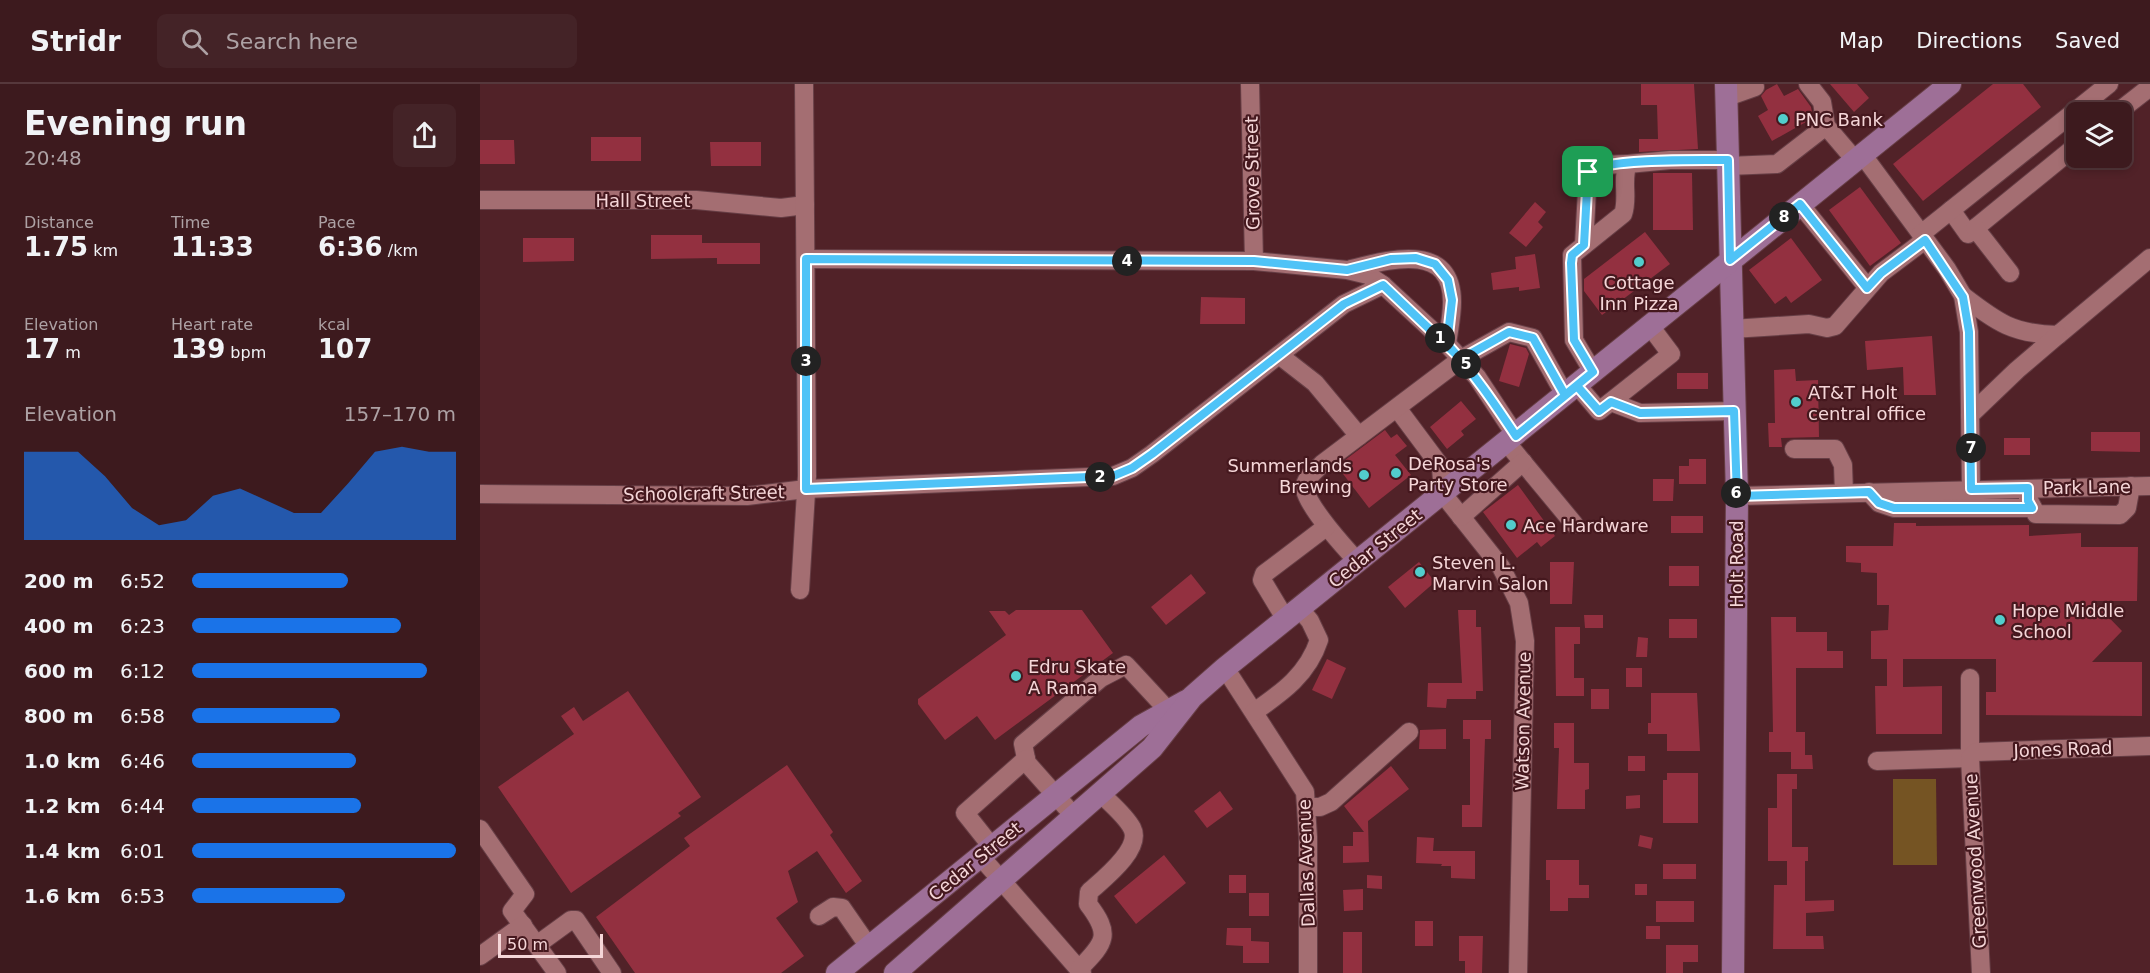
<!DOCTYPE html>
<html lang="en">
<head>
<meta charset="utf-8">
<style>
  :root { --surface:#3d1a1e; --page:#442327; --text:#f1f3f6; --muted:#ada1a4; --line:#56383c; --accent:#1a73e8 }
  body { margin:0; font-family:"DejaVu Sans",sans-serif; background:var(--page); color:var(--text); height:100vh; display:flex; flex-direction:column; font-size:22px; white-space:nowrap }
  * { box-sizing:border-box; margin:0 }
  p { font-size:20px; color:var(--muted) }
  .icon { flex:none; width:33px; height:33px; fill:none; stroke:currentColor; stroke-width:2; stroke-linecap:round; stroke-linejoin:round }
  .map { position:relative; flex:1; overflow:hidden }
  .sheet { display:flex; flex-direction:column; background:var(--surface); width:480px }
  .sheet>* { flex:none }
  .buttons { position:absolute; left:1586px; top:18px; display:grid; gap:12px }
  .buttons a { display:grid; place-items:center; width:66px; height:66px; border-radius:9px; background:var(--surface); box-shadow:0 3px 9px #0003,0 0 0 2px var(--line); font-size:30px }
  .scale { position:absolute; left:18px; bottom:15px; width:105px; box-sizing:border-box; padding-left:6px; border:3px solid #f5d6d8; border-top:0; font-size:16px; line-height:21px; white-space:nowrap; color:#f5d6d8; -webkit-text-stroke:4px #45181e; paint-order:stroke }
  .pin { position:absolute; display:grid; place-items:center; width:51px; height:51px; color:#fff; margin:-26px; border-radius:12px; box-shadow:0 3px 9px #0006 }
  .km { position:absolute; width:30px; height:30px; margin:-15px; border-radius:50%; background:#222; color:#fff; font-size:16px; line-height:30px; text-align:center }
  .round { display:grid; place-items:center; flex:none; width:63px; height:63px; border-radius:9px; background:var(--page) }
  .headline { display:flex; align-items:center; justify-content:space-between; height:102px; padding:0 24px }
  h1 { font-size:33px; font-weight:600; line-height:45px }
  .figures { display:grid; grid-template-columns:repeat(3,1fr); gap:9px; height:102px; padding:6px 24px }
  .figures div { display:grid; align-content:center }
  .figures b { font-size:26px; font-weight:600 }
  .figures small { font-size:16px; font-weight:400 }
  .figures p { font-size:16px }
  .chart { height:168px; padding:12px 24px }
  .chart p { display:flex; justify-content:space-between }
  .chart svg { width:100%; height:108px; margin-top:6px; fill:var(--accent); opacity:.7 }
  ul { padding:0 24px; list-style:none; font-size:20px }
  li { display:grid; grid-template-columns:96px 72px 1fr; align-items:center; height:45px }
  li i { height:15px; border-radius:8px; background:var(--accent) }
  header { display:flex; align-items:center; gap:36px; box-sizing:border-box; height:84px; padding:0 30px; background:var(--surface); border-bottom:2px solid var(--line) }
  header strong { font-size:28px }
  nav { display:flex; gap:33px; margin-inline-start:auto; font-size:21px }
  .search { width:420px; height:54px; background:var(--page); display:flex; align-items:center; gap:15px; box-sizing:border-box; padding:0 21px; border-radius:9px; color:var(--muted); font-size:22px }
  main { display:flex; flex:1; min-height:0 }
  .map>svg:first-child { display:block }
  .grass { fill:#755423 }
  .building { fill:#933040 }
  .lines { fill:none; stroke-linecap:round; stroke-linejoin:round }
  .minor-casing { stroke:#663e45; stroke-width:20 }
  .major-casing { stroke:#663e45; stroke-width:24 }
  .minor { stroke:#a46e72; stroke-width:18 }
  .major { stroke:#9e6f97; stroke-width:22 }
  .route-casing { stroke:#fff; stroke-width:12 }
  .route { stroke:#4fc3f7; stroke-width:8 }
  .poi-dot { fill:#52cdcc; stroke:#45181e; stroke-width:2 }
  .labels { text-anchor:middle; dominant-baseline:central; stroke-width:4.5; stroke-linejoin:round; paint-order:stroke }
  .poi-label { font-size:18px; fill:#f5d6d8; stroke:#45181e; text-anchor:start }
  .street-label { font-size:18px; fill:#f5d6d8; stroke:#45181e }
</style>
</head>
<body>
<header>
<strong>Stridr</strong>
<div class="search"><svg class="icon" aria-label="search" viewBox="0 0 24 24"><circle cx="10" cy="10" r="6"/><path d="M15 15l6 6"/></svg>Search here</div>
<nav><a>Map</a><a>Directions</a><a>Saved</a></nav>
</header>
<main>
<section class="sheet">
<div class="headline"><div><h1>Evening run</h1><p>20:48</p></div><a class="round"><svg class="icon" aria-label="share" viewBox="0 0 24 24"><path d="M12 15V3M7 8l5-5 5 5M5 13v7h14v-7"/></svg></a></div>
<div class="figures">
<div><p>Distance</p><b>1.75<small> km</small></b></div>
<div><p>Time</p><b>11:33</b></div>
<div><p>Pace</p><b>6:36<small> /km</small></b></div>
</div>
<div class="figures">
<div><p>Elevation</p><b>17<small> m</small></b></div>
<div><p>Heart rate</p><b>139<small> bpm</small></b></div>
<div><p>kcal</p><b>107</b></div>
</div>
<div class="chart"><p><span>Elevation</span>157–170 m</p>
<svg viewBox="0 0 160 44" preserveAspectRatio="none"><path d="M0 44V8L10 8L20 8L30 18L40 31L50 38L60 36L70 26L80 23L90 28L100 33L110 33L120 21L130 8L140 6L150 8L160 8V44z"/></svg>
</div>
<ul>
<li><b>200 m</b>6:52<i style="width:59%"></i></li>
<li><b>400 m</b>6:23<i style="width:79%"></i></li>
<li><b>600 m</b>6:12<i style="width:89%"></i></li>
<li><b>800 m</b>6:58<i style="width:56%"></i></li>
<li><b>1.0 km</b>6:46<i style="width:62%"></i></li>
<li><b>1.2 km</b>6:44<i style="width:64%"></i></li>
<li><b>1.4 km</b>6:01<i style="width:100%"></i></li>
<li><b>1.6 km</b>6:53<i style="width:58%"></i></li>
</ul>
</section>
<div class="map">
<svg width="1670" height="889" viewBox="0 0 1670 889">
  <rect width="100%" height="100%" fill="#512228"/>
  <polygon class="grass" points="1413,695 1456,695 1457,781 1413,781"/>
  <g class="building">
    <polygon points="1161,0 1214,0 1218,65 1159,68 1159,55 1178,55 1177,21 1161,21"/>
    <polygon points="1297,0 1304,12 1318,5 1331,23 1333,34 1292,57 1278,32 1288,26 1281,12 1286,6"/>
    <polygon points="1350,0 1377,0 1389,14 1374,28"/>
    <polygon points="1513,0 1543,0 1561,23 1443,117 1413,80"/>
    <rect x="111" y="53" width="50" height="24"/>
    <polygon points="0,56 34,56 35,80 0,80"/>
    <polygon points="230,58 281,58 281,82 231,82"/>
    <polygon points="1173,89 1212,89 1213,146 1173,146"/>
    <polygon points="1380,103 1421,159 1390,182 1349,126"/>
    <polygon points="1055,118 1066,128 1058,138 1063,143 1046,163 1029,149"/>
    <polygon points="1165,148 1190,180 1122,231 1104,207 1104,195"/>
    <polygon points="171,151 222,151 222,159 280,159 280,180 237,180 237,174 171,175"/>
    <polygon points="43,154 94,154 94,177 43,178"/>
    <polygon points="1311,154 1342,196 1311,219 1306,212 1295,220 1269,186"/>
    <polygon points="1055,170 1060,204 1039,207 1039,203 1013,206 1011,189 1036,185 1035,173"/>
    <polygon points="721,213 765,214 765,240 720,240"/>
    <polygon points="1452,252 1456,311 1424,311 1423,283 1387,286 1385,257"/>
    <polygon points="1030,260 1046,264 1049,270 1039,303 1019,297"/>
    <polygon points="1315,285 1316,297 1338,296 1339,353 1301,354 1302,363 1289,363 1288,339 1295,339 1294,286"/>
    <rect x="1197" y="289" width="31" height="16"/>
    <polygon points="981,317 996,335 981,347 984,351 967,365 950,343"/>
    <polygon points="905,346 911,354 917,350 927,362 915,371 931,391 889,424 857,382"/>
    <polygon points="1611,348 1660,348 1660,368 1611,367"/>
    <rect x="1524" y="354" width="26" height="17"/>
    <polygon points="1209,375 1226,375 1226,400 1199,400 1199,382 1209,382"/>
    <polygon points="1173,395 1194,395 1193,417 1173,417"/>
    <polygon points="1038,401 1075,452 1061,463 1057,458 1037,474 1003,428"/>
    <rect x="1191" y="432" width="32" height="17"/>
    <polygon points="1414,439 1436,439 1436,442 1549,441 1549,452 1601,449 1601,463 1658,463 1657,517 1613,517 1642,547 1612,578 1662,578 1662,632 1506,631 1506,608 1516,608 1516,575 1423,575 1423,603 1462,602 1462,650 1396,650 1395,602 1407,602 1407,575 1391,575 1391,547 1408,546 1409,521 1397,521 1397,489 1381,488 1381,479 1366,478 1366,462 1413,462"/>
    <polygon points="939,478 955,498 925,524 908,503"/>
    <polygon points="1070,478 1094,478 1092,520 1070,520"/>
    <rect x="1189" y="482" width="30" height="20"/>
    <polygon points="711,490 726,509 686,541 671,523"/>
    <polygon points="536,526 602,526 633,569 515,656 497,632 465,656 438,620 438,615 526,551 509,527 525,527 529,531"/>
    <polygon points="978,526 996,526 996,543 1001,543 1003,607 996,607 996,615 967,615 966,624 947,623 948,599 982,599"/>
    <polygon points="1104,531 1123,531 1123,544 1105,544"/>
    <polygon points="1291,533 1316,533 1316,548 1347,548 1347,567 1363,567 1363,584 1316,584 1316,648 1325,648 1325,671 1332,671 1333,685 1311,685 1311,668 1289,668 1289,648 1293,648"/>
    <rect x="1189" y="535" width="28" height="19"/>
    <polygon points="1075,543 1100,543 1100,560 1094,560 1094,594 1104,594 1104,612 1076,612"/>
    <polygon points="1158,553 1168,554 1167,573 1156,573"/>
    <polygon points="847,575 866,584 852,615 832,606"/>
    <rect x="1146" y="584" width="16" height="19"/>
    <rect x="1111" y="605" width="18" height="20"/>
    <polygon points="148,607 221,713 198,729 201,732 91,809 18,703 94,650 81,632 94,623 103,637"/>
    <polygon points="1171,609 1217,609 1220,667 1187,667 1187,650 1168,650 1168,639 1171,639"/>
    <polygon points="983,636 1011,636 1011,655 1005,655 1002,743 982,743 982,721 990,721 990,655 983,655"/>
    <polygon points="1074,639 1094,639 1094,679 1109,679 1109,705 1105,706 1105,725 1077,725 1079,664 1074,664"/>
    <polygon points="966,645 966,665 939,665 940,646"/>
    <rect x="1148" y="672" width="17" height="15"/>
    <polygon points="307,681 353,748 350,751 382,797 366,809 337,767 308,787 318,818 296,834 324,872 301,889 155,889 116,833 210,762 204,754"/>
    <polygon points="911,682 929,705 888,737 889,778 863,779 863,762 873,762 873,748 884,748 864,722"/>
    <polygon points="1187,689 1218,689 1218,739 1183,739 1183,696 1187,696"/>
    <polygon points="1297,690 1317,690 1317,705 1312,705 1312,763 1328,763 1328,777 1325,777 1325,817 1354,816 1354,827 1326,829 1326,852 1343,852 1344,865 1293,865 1294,801 1307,801 1307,777 1288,777 1288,724 1297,724"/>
    <polygon points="740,707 753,725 727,744 714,727"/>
    <polygon points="1160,711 1160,724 1146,725 1146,712"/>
    <polygon points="1160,751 1173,754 1171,765 1158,762"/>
    <polygon points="937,753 954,754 953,767 995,767 995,795 971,794 971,782 961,782 962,780 936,779"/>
    <polygon points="684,771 706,799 656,840 634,812"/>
    <polygon points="1066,776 1099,776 1099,801 1109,801 1109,814 1088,814 1088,827 1070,827 1070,796 1066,796"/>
    <rect x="1183" y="780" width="33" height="15"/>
    <rect x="749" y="791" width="17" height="18"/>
    <polygon points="887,791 902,792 902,805 887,804"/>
    <rect x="1155" y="800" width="12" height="11"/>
    <polygon points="883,805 883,826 864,827 863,806"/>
    <rect x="769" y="809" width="20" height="23"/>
    <rect x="1176" y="817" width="38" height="21"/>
    <rect x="935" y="837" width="18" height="25"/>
    <rect x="1166" y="842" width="14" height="13"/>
    <polygon points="747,844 771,844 771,857 789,858 789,879 763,879 763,862 746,861"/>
    <rect x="863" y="848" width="19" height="41"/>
    <polygon points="979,852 1003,852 1002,889 985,889 985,877 979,877"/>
    <polygon points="1186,861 1218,861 1218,878 1203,878 1203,889 1186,889"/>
  </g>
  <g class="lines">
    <g class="minor-casing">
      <g id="minor">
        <polyline points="770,0 774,177"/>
        <polyline points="1328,0 1342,18 1346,42"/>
        <polyline points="1247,13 1275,3"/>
        <polyline points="1638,28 1670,3"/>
        <polyline points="1382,70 1467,185 1483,212 1489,248 1491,405"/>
        <polyline points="1248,82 1297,80 1346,42 1375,76"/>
        <polyline points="0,116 216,116 301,124 325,121"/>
        <polyline points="1320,120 1387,203"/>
        <polyline points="1471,126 1488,150 1596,62"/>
        <polyline points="1495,144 1530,189"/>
        <polyline points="1441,150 1629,0"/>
        <polyline points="1104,161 1108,88 1121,81 1148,80"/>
        <polyline points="326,175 774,177 867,186 888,191 903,201 967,260 997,293 1036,352"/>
        <path d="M 871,185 C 908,176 972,157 972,218 C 972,232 969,246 967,260"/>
        <path d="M 1483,212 C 1518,239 1533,250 1578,251 L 1670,174"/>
        <polyline points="1252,245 1329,240 1347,244 1355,242 1401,189 1445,156"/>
        <polyline points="799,271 835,299 879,352"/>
        <path d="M 1113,288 L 1094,256 L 1092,171 L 1143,130 C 1149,114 1141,96 1148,80 L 1190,76 L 1248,76"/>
        <polyline points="1097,301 1119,327 1191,270 1170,242"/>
        <polyline points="1131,318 1160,329 1254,327"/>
        <polyline points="917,324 961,383 963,410 1021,483 1039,519 1045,557 1038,889"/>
        <polyline points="1490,331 1537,286 1578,251"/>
        <polyline points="1027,359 1094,440"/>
        <polyline points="1314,365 1355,365 1363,381 1364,409"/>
        <polyline points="1389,408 1399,419 1414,424 1553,424"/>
        <polyline points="0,410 267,412 326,405 633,392 652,384 672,370 864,220 903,201"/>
        <polyline points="1257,412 1670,402"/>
        <polyline points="1548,414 1556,430 1640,431 1647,424 1651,402"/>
        <polyline points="981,433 1043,378"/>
        <path d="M 878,478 C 865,464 829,424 825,406 C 823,395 835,387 842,380 L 981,275 L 1029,248 L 1053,254 L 1085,311"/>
        <polyline points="320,506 327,392 324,0"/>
        <polyline points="806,536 782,496 784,490 846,443"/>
        <polyline points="745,584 825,708 828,753 828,889"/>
        <path d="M 774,628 C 803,608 828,590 839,556 L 830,537 L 820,525"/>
        <polyline points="1397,677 1490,674 1490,594"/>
        <polyline points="828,723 840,723 851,718 929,648"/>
        <polyline points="594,732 547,679 543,660 621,594 646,581 696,635"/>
        <polyline points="0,745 45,810 32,827 77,889"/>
        <polyline points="512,763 485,729 546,675"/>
        <polyline points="501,773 602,889"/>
        <polyline points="339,832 353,823 362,824 389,863"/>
        <polyline points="58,860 91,836 96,836 132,889"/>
        <polyline points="0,872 43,841"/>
        <path d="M 600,884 C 626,858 631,850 608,820 L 609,808 C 622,796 663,765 652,744 C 645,731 630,719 620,709"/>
        <polyline points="1501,889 1490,674 1496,668 1670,662"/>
      </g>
    </g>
    <g class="major-casing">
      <g id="major">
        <polyline points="1246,0 1257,412 1253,889"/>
        <polyline points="357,889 661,642 706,617"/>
        <polyline points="415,889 672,664 712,613 745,584 1470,0"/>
      </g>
    </g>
    <use href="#minor" class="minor"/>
    <use href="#major" class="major"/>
  </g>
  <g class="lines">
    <g class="route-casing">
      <path id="route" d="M 1108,88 L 1104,161 L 1092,171 L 1091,179 L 1094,256 L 1113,288 L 1085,311 L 1053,254 L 1029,248 L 981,275 L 903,201 L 864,220 L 672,370 L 652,384 L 633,392 L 326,405 L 326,175 L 774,177 L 867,186 L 911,175 L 936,174 L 955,180 L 968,196 L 972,216 L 967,260 C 994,289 1014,319 1036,352 L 1097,302 L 1119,327 L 1131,318 L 1160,329 L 1254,327 L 1257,412 L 1389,408 L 1399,419 L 1414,424 L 1552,424 L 1548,417 L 1548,404 L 1491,405 L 1489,248 L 1483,213 L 1445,156 L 1401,189 L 1387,204 L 1320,120 L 1250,176 L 1248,76 C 1222,76 1124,74 1108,88"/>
    </g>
    <use href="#route" class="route"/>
  </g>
  <g class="poi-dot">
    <circle cx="1303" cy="35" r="6"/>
    <circle cx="1159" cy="178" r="6"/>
    <circle cx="1316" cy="318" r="6"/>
    <circle cx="916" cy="389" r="6"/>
    <circle cx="884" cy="391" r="6"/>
    <circle cx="1031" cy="441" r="6"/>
    <circle cx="940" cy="488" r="6"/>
    <circle cx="1520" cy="536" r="6"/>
    <circle cx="536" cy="592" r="6"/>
  </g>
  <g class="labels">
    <g class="poi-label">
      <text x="1315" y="35">PNC Bank</text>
      <text x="1159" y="198" text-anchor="middle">Cottage<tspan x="1159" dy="21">Inn Pizza</tspan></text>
      <text x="1328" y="308">AT&amp;T Holt<tspan x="1328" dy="21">central office</tspan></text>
      <text x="928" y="379">DeRosa's<tspan x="928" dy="21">Party Store</tspan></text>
      <text x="872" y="381" text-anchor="end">Summerlands<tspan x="872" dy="21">Brewing</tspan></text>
      <text x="1043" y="441">Ace Hardware</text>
      <text x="952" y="478">Steven L.<tspan x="952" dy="21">Marvin Salon</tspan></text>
      <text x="1532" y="526">Hope Middle<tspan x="1532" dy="21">School</tspan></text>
      <text x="548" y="582">Edru Skate<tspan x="548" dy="21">A Rama</tspan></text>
    </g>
    <g class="street-label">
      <text transform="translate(772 89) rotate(-91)">Grove Street</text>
      <text x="163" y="116">Hall Street</text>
      <text transform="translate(1607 403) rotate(-1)">Park Lane</text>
      <text transform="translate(224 409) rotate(-1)">Schoolcraft Street</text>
      <text transform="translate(895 464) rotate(-39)">Cedar Street</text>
      <text transform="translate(1256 480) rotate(-90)">Holt Road</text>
      <text transform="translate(1043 637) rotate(-89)">Watson Avenue</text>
      <text transform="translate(1583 665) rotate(-2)">Jones Road</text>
      <text transform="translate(495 777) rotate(-39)">Cedar Street</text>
      <text transform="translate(1495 777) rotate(-93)">Greenwood Avenue</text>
      <text transform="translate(826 779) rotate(-92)">Dallas Avenue</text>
    </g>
  </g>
</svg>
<div class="buttons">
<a><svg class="icon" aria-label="layers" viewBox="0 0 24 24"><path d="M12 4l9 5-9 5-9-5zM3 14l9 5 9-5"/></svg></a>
</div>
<div class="scale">50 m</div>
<div class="pin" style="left:1108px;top:88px;background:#1e9e55"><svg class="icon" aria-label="arrive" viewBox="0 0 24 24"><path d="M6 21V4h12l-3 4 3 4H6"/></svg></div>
<b class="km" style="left:960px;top:254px">1</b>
<b class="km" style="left:620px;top:393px">2</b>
<b class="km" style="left:326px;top:277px">3</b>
<b class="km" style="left:647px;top:177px">4</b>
<b class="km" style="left:986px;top:280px">5</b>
<b class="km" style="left:1256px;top:409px">6</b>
<b class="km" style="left:1491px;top:364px">7</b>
<b class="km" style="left:1304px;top:133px">8</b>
</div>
</main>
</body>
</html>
